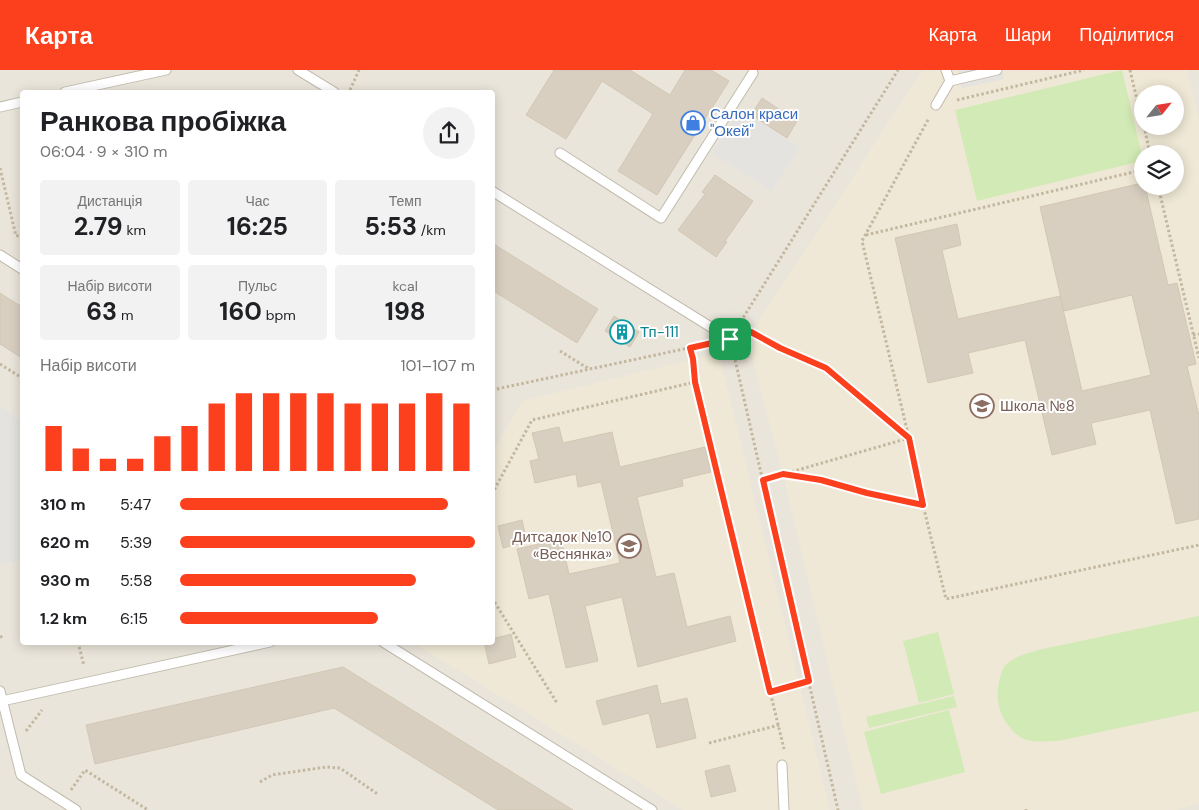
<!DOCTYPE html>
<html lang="uk">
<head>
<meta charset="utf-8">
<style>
  :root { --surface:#fff; --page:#f2f2f2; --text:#202124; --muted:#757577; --accent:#fc3f1d }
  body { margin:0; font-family:"DM Sans",sans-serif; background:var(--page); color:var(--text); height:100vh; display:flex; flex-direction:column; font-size:19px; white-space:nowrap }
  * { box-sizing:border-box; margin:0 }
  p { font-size:16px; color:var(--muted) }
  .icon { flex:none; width:28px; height:28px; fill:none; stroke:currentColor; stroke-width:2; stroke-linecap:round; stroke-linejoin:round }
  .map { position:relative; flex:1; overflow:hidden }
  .drawer { position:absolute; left:20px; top:20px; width:475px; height:555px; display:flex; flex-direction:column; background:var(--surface); border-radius:5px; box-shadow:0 2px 12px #0003 }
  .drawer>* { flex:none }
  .needle { width:32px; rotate:60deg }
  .tools { position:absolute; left:1134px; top:15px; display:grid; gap:10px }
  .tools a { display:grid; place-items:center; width:50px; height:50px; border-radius:50%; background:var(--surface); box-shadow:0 2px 12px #0003; font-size:25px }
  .pin { position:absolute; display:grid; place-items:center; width:42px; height:42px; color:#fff; margin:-21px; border-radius:10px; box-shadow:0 2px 8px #0006 }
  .round { display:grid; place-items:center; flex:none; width:52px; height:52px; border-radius:26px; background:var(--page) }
  .overview { display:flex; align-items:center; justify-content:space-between; height:85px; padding:0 20px }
  h1 { font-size:28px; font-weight:700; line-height:38px }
  .figures { display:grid; grid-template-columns:repeat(3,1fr); gap:8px; height:85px; padding:5px 20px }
  .figures div { display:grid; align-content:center; border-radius:5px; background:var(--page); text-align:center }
  .figures b { font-size:25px; font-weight:700 }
  .figures small { font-size:14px; font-weight:400 }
  .figures p { font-size:14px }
  .chart { height:140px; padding:10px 20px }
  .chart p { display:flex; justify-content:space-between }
  .chart svg { width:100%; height:90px; margin-top:5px; stroke:var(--accent); stroke-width:6 }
  ul { padding:0 20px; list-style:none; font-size:16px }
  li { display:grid; grid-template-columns:80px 60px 1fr; align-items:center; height:38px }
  li i { height:12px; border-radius:6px; background:var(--accent) }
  header { display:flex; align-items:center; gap:30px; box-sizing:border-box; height:70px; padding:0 25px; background:var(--accent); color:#fff }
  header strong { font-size:24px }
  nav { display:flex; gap:28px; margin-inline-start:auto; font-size:18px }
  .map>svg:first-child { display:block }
  .residential { fill:#eae5da; fill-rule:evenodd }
  .education { fill:#efe8d6; fill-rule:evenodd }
  .green { fill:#d2eab5 }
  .parking { fill:#e5e3e0 }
  .building { fill:#d8cfc1; stroke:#d3c7b4 }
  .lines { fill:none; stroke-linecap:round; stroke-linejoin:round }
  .service-casing { stroke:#c2bbae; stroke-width:11 }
  .path { stroke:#c4b79f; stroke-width:3; stroke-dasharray:2.5 2.5; stroke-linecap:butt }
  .service { stroke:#fff; stroke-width:9 }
  .route-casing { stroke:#fff; stroke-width:10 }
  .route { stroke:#fc3f1d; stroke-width:6 }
  .labels { text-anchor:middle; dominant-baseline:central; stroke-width:4; stroke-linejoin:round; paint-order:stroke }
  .shop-label { font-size:15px; fill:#366cbe; stroke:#fff; text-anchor:start }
  .culture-label { font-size:15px; fill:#0d838f; stroke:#fff; text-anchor:start }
  .education-label { font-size:15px; fill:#785e54; stroke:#fff; text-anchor:start }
</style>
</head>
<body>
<header>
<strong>Карта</strong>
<nav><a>Карта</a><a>Шари</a><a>Поділитися</a></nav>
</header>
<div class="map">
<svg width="1199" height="740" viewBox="0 0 1199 740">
  <rect width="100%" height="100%" fill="#f6f3ec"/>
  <path class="residential" d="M 0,0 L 1199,0 L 1199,740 L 0,740 ZM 22,22 L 492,22 L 492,572 L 22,572 ZM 1142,24 L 1175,24 L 1175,56 L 1142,56 ZM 1142,84 L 1175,84 L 1175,116 L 1142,116 Z"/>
  <g class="education">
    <path d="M 923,0 L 1187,0 L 1199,51 L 1199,734 L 1176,740 L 863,740 L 783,404 L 747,269 ZM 1142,24 L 1175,24 L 1175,56 L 1142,56 ZM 1142,84 L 1175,84 L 1175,116 L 1142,116 Z"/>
    <polygon points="719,284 830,740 683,740 414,573 492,572 493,380 523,331 693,289"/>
  </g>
  <g class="green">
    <polygon points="1122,0 1142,85 1142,91 977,131 955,40"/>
    <path d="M 1199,546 L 1199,641 L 1058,671 C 1048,671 1036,673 1027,670 C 1022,669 1017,665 1014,662 C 999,647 994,628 1000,608 C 1001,605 1002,600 1004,597 C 1013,586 1026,584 1038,580 Z"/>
    <polygon points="938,562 954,624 919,633 903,571"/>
    <polygon points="954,626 957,637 869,658 866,647"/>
    <polygon points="949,640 965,702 881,724 864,662"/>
  </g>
  <g class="parking">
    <polygon points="958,0 1002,0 1004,9 962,18"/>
    <polygon points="740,39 800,78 772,121 712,83"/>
    <polygon points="0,336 22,352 22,490 0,494"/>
  </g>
  <g class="building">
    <polygon points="554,0 630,0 670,25 685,0 711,0 729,11 657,125 618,101 653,44 602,11 566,69 526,45"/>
    <polygon points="762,28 797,51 787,68 751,45"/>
    <polygon points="715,105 753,131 725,171 727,172 716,187 678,160 705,124 702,122"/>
    <polygon points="1142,113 1142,116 1145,116 1168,215 1177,213 1196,294 1187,296 1199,346 1199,449 1176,454 1150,340 1091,353 1096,374 1052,385 1025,270 968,283 973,303 928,313 895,168 957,154 961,175 942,180 958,249 1060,226 1082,321 1151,305 1132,225 1064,241 1040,137"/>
    <polygon points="492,173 598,239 577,273 492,220"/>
    <polygon points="0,223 22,237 22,288 0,274"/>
    <polygon points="614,246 639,262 630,277 605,261"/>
    <polygon points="559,357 563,373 612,362 620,397 705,377 711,402 682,409 683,416 637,427 656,507 674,503 687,557 730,546 736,571 638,597 622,527 585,536 598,591 566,598 549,524 529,529 517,479 561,469 569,504 620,493 601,412 578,417 576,404 535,413 530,391 539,389 532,363"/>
    <polygon points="522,450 527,472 503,478 498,456"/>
    <polygon points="511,564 516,587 489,594 484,572 492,572 492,569"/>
    <polygon points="343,597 573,740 498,740 334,638 95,694 86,655"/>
    <polygon points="657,615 661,634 687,628 696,668 657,678 649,643 603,655 596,631"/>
    <polygon points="729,695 736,721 711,727 705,701"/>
  </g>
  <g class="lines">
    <g class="service-casing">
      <g id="service">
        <polyline points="298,0 334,22"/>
        <polyline points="950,11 997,0"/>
        <polyline points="65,22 166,0"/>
        <polyline points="936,35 950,11 946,0"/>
        <polyline points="0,37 22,32"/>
        <polyline points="560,83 661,148 753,3"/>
        <polyline points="492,121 730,269"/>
        <polyline points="0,185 22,199"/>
        <polyline points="383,572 652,740"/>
        <polyline points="0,621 21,705 76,740"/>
        <polyline points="2,631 270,572"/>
        <polyline points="782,695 784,740"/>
      </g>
    </g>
    <g class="path">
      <polyline points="1130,0 1142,51"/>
      <polyline points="350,20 359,0"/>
      <polyline points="957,30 1084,0"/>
      <polyline points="1144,56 1150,84"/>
      <polyline points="0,98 16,166 22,165"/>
      <polyline points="1158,116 1199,288"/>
      <polyline points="866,165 1142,100"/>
      <polyline points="738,256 898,0"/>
      <polyline points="744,264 751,262 780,278 826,298 909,368 923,435 946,529 1199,475"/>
      <polyline points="1193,265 1199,264"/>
      <polyline points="690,278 693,289 695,312 784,679"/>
      <polyline points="560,281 589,299"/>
      <polyline points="734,285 838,740"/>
      <polyline points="0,294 22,308"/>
      <polyline points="492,320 707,274"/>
      <polyline points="785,404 821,410 867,423 923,435"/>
      <polyline points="763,410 909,368 862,171 929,48"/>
      <polyline points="492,424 532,350 695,312"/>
      <polyline points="492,528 557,633"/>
      <polyline points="0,567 4,566"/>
      <polyline points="78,572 84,596"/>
      <polyline points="770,622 809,611"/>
      <polyline points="26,661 42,640"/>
      <polyline points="709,673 779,655"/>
      <polyline points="260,712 272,705 326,697 340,698 379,725"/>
      <polyline points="71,720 85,700 148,740"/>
      <polyline points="1026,739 1026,740"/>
    </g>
    <use href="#service" class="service"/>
  </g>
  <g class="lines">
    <g class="route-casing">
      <polygon id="route" points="751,262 780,278 826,298 909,368 923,435 867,423 821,410 783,404 763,410 809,611 770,622 695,312 693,289 690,278 730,269"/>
    </g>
    <use href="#route" class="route"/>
  </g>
  <defs>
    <g id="shop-ring" transform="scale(1.25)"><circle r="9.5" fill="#fff" stroke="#3f7fe0" stroke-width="1.5"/><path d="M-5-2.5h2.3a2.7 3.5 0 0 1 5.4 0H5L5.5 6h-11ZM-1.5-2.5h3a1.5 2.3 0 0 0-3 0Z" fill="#3f7fe0"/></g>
    <g id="building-ring" transform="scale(1.25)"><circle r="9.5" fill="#fff" stroke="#0f9aa8" stroke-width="1.5"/><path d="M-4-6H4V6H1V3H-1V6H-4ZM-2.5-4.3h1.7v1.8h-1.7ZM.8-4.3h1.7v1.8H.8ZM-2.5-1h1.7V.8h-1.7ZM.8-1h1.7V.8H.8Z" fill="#0f9aa8"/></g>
    <g id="school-ring" transform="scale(1.25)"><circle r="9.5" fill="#fff" stroke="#8d6e63" stroke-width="1.5"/><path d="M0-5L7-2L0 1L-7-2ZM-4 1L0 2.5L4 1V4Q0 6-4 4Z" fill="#8d6e63"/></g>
  </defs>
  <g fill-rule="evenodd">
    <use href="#shop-ring" x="693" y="53"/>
    <use href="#building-ring" x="622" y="262"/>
    <use href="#school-ring" x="982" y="336"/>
    <use href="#school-ring" x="629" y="476"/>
  </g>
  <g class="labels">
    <g class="shop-label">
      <text x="710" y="44">Салон краси<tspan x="710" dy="17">"Окей"</tspan></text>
    </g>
    <g class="culture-label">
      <text x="640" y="262">Тп-111</text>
    </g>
    <g class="education-label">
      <text x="1000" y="336">Школа №8</text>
      <text x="612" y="467" text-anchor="end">Дитсадок №10<tspan x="612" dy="17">«Веснянка»</tspan></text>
    </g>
  </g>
</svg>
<div class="tools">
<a><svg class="needle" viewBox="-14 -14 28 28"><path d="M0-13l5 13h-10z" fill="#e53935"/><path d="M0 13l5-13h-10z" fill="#757577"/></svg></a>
<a><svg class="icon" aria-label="layers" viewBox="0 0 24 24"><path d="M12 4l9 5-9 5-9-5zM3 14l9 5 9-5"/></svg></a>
</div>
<div class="pin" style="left:730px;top:269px;background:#1e9e55"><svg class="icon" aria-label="arrive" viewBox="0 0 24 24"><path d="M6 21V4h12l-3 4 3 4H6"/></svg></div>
<section class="drawer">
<div class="overview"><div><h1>Ранкова пробіжка</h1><p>06:04 · 9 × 310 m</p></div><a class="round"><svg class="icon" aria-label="share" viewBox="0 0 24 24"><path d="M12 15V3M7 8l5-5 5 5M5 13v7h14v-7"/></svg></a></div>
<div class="figures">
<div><p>Дистанція</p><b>2.79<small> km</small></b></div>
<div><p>Час</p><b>16:25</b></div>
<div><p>Темп</p><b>5:53<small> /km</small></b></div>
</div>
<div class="figures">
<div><p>Набір висоти</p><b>63<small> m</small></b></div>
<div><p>Пульс</p><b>160<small> bpm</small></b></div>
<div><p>kcal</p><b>198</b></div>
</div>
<div class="chart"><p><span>Набір висоти</span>101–107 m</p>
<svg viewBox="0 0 160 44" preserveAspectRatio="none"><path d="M5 44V22M15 44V33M25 44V38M35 44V38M45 44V27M55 44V22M65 44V11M75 44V6M85 44V6M95 44V6M105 44V6M115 44V11M125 44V11M135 44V11M145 44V6M155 44V11"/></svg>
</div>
<ul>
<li><b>310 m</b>5:47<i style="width:91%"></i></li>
<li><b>620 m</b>5:39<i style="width:100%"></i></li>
<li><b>930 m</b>5:58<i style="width:80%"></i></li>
<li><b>1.2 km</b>6:15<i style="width:67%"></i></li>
</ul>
</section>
</div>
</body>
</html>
